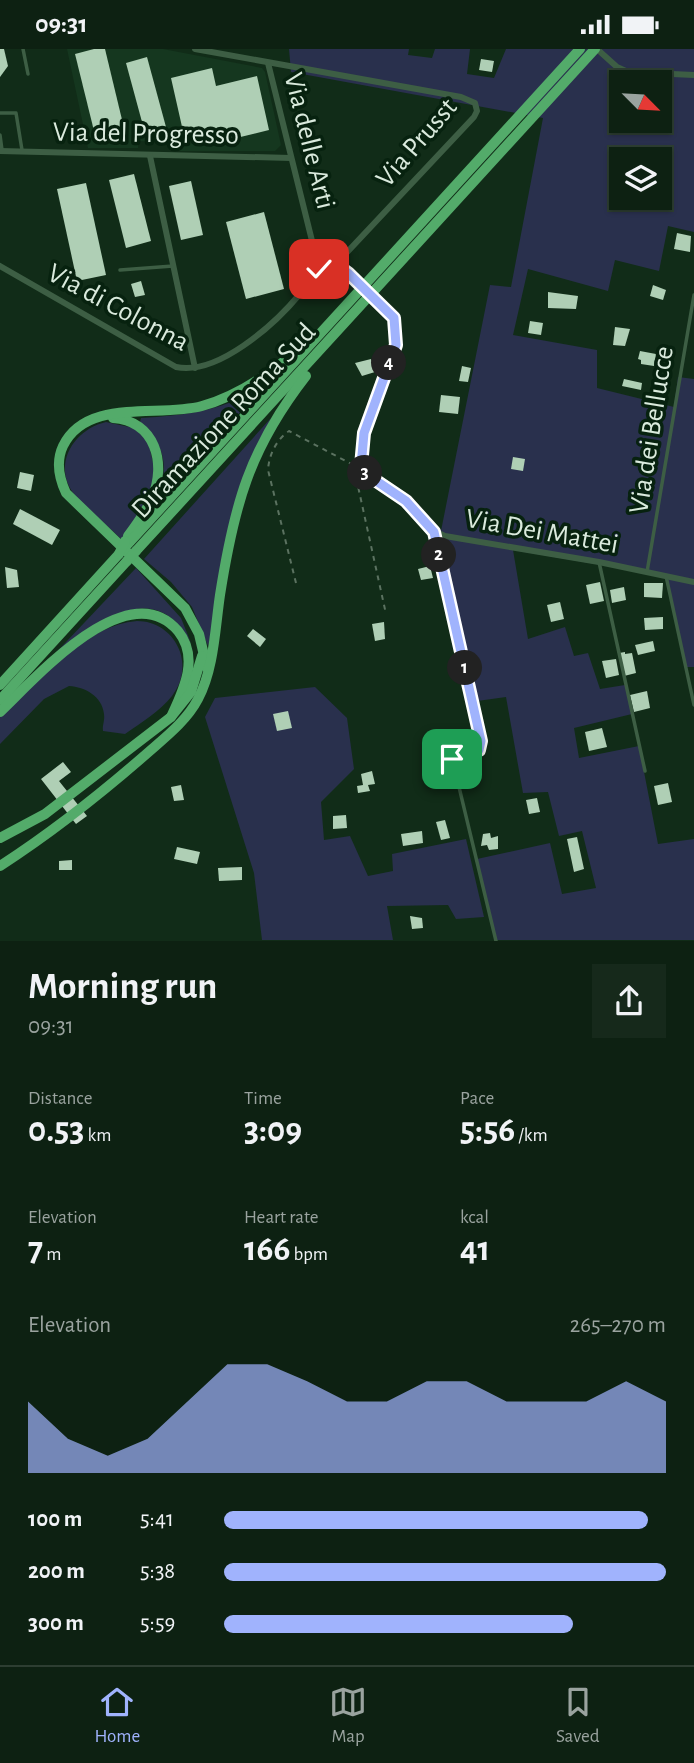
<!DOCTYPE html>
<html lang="en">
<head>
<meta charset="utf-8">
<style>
  :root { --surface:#0d2112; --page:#16291b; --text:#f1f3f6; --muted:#9aa39f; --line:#2d3e32; --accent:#a0b3fd }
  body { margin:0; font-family:"Alegreya Sans",sans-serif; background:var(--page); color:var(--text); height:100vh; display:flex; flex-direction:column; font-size:26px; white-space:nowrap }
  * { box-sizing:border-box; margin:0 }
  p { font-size:23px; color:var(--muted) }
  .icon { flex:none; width:38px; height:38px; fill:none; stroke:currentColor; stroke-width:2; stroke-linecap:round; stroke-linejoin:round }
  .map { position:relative; height:892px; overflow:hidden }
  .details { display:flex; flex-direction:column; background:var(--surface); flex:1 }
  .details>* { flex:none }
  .needle { width:46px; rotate:114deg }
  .fabs { position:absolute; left:609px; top:21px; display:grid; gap:14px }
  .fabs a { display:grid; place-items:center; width:63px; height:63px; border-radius:0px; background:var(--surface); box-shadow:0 2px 5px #0004,0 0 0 2px var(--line); font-size:35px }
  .pin { position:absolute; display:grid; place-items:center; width:60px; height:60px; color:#fff; margin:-30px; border-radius:14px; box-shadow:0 4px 10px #0006 }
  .km { position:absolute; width:35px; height:35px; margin:-18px; border-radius:50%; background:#222; color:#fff; font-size:19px; line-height:35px; text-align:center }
  .round { display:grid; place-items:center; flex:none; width:74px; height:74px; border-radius:0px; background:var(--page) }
  .summary { display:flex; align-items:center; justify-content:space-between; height:119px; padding:0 28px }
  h1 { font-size:38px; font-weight:600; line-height:52px }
  .figures { display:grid; grid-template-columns:repeat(3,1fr); gap:10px; height:119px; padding:7px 28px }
  .figures div { display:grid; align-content:center }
  .figures b { font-size:35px; font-weight:600 }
  .figures small { font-size:19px; font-weight:400 }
  .figures p { font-size:19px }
  .chart { height:196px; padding:14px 28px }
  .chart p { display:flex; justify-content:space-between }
  .chart svg { width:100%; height:126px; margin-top:7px; fill:var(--accent); opacity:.7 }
  ul { padding:0 28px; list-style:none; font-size:23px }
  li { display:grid; grid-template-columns:112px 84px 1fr; align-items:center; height:52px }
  li i { height:18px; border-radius:9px; background:var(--accent) }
  .status { display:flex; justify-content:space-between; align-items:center; height:49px; padding:0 35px; background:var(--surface); direction:ltr }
  .status svg { height:19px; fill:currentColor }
  .menu { display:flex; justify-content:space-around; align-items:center; height:98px; border-top:2px solid var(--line); background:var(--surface); font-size:19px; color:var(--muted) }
  .menu a { display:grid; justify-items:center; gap:4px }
  .menu .selected { color:var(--accent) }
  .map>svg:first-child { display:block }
  .built { fill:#15371f }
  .green { fill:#29304d; fill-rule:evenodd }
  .building { fill:#afcfb5 }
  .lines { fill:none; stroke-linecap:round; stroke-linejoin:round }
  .path { stroke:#5b7260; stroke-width:2; stroke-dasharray:5 5; stroke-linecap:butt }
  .lane { stroke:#3d5e44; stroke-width:3.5 }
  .street { stroke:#3d5e44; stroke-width:6 }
  .highway { stroke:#53ab6a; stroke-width:10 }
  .street-bridge { stroke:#3d5e44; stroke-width:6 }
  .highway-bridge { stroke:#53ab6a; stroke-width:10 }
  .route-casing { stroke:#fff; stroke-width:14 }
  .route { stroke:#a0b3fd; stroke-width:9 }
  .labels { text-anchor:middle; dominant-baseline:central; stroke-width:7; stroke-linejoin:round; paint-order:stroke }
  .street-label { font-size:28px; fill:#daeadd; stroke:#07220f }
</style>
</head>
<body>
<div class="status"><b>09:31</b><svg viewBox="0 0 49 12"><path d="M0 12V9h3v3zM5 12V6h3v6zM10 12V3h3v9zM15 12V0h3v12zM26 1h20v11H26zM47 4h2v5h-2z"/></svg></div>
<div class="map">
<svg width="694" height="892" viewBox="0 0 694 892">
  <rect width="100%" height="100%" fill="#112c18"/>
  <polygon class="built" points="67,0 163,0 262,19 265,23 281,96 275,102 176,102 174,94 138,92 138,99 88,99"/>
  <g class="green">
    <path d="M 289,0 L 409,0 L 408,6 L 432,9 L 435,0 L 470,0 L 467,25 L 494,29 L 506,0 L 694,0 L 694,183 L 668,177 L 659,222 L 615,211 L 608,242 L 528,220 L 513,286 L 597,301 L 597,339 L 674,358 L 678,328 L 694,330 L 694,618 L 686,618 L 666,527 L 513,501 L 528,590 L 565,578 L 574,607 L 588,604 L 600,640 L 625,636 L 632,665 L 574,679 L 579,709 L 639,697 L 658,795 L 694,790 L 694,891 L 496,891 L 477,810 L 550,794 L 562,845 L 596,839 L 582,782 L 559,787 L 548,743 L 523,744 L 506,648 L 470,653 L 436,490 L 440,487 L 490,236 L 511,238 L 543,69 L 291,23 ZM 621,33 L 660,33 L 660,72 L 621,72 ZM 621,110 L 660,110 L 660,149 L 621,149 Z"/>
    <path d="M 259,338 L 261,341 L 155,455 C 169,420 168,400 140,373 L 141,369 C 184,366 222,363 259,338 Z"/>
    <polygon points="271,369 253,408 208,597 192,558 171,533 144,510"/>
    <path d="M 106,373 L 134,379 L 148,392 L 156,426 L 142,463 L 121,490 C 106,474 86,462 73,444 C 52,414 75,380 106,373 Z"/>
    <path d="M 136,519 L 181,569 L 191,594 C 153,523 93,579 50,610 Z"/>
    <path d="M 137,572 C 175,572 197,616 172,647 C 160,662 141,674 125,685 L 103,682 C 102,676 105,672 104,665 C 102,647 85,638 69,637 L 44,650 L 0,695 L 0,668 L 9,659 C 45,627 86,576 137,572 Z"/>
    <polygon points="315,638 347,669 354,720 321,753 324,791 350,787 368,827 393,822 392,805 466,790 484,868 456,870 448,856 387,857 393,891 262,891 254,824 205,668 215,649"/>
  </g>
  <g class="building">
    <polygon points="0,0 4,0 8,17 0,28"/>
    <polygon points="94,0 105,0 124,79 95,86 75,5"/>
    <polygon points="147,8 166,78 145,84 126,14"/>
    <polygon points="481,10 494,12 492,23 479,21"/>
    <polygon points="212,19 216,37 257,27 269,81 228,91 226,82 185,91 171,29"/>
    <polygon points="134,125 151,192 126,199 109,131"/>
    <polygon points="191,132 203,186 181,191 169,137"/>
    <polygon points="86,134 106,226 77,232 57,140"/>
    <polygon points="264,163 284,240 246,250 226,173"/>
    <polygon points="677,184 691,187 690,203 674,200"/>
    <polygon points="141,232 145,246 135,248 131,235"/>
    <polygon points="653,236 666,241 663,251 650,247"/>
    <polygon points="548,243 578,247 576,260 548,259"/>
    <polygon points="530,272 543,274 541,286 528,284"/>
    <polygon points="615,278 630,280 625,297 613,296"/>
    <polygon points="640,302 656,305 654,317 641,315 641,311 638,310"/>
    <polygon points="371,310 375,323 362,327 355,314"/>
    <polygon points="462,317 471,319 468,333 459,332"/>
    <polygon points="624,330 642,334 641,341 622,337"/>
    <polygon points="441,346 460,348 458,365 439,363"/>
    <polygon points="513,408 525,410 523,422 511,420"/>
    <polygon points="20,423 34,426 31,442 17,439"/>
    <polygon points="20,460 60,481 52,496 13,475"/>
    <polygon points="430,517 433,529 421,531 418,520"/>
    <polygon points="5,518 17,521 19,538 7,539"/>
    <polygon points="600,533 604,552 590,555 586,536"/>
    <polygon points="644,534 663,534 662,549 644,548"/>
    <polygon points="624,538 626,551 612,554 610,541"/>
    <polygon points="560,553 564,570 551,573 547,556"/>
    <polygon points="663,568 663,580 645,581 644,569"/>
    <polygon points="384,573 385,590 375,592 372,575"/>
    <polygon points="253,580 266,590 260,598 247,587"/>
    <polygon points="653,592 655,602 638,606 635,596"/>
    <polygon points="625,603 625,605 632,604 636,624 624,627 619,604"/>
    <polygon points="616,610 619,626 606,629 602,612"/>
    <polygon points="647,642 650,659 634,663 630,646"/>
    <polygon points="288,662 292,679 277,682 273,665"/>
    <polygon points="602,679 607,698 589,702 585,683"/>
    <polygon points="63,713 71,723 59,732 87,767 76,775 41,730"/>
    <polygon points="372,722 375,735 368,736 370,742 358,744 357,737 363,736 361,725"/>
    <polygon points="668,734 672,753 658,756 654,737"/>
    <polygon points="181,736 184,751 174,752 171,738"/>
    <polygon points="537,749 540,763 529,765 526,751"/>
    <polygon points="346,766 347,779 333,780 333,767"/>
    <polygon points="445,771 450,789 441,791 436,773"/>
    <polygon points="422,782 423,794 403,797 401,785"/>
    <polygon points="490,784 491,789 498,787 498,800 489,801 487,796 481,797 483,785"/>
    <polygon points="577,788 584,820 574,823 567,790"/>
    <polygon points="177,798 200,803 197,815 174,810"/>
    <polygon points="72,811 72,821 59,821 59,812"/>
    <polygon points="242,818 242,831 219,832 218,819"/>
    <polygon points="410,867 422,869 423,879 412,880"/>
  </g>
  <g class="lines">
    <g class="path">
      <polyline points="354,419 386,565"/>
      <path d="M 296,534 L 268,421 C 269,406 276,391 289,382 L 357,418"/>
    </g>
    <g class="lane">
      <polyline points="23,0 28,25"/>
      <polyline points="0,64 16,64 22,101"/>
      <polyline points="0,86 2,101"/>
      <polyline points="120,221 173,217"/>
      <polyline points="434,483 482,695 479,701 455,705 453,713 496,892"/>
      <polyline points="599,513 645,722"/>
      <polyline points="647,523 694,246"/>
      <polyline points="666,527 694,656"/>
    </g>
    <g class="street">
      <polyline points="195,0 461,48 475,54 477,62 474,68 336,215"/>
      <polyline points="597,0 617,18 628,23 694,26"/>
      <polyline points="268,14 319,220"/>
      <polyline points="0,102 291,109"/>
      <polyline points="150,107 195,319"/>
      <path d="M 0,217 L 176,318 C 217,327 274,276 299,246 C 307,238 317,217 328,215 C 336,213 342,219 348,224"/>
      <path d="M 390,262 C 414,305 339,392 365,423 C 375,435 393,442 405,451 C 420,463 426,480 445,487 L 599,513 L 694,533"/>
    </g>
    <g class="highway">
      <path d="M 113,369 C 155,372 167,414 152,449 C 146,463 137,475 128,487"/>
      <polyline points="128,495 580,0"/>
      <polyline points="136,502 595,0"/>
      <path d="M 207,619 L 199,585 L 185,559 L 66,444 C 59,429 56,412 63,397 C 87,348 159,369 202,357 C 238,347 271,324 299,300"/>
      <polyline points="0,636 119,505"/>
      <polyline points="0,651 127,512"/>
      <path d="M 0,663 C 35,630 128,523 178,582 C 200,609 183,642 171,668"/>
      <polyline points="0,789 45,765 171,668 191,643 202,607"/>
      <path d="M 0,817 C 51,784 98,747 144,707 C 163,690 186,673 198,650 C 214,620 215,580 220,546 C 234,457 249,400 306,327"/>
    </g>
    <polyline class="street-bridge" points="348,224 390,262"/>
    <g class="highway-bridge">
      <polyline points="119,505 125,492"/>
      <polyline points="127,512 136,502"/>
    </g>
  </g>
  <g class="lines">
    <g class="route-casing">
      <polyline id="route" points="319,220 328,215 336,215 348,224 394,269 396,296 364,384 361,417 366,425 406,452 434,483 481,692 479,701 455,705 452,710"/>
    </g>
    <use href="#route" class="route"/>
  </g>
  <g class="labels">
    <g class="street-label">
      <text transform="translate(146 85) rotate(1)">Via del Progresso</text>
      <text transform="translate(309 92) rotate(76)">Via delle Arti</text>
      <text transform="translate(417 94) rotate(-49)">Via Prusst</text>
      <text transform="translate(118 259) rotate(28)">Via di Colonna</text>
      <text transform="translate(224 372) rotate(-47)">Diramazione Roma Sud</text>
      <text transform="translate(652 381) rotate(-81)">Via dei Bellucce</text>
      <text transform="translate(542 483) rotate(10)">Via Dei Mattei</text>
    </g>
  </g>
</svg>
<div class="fabs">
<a><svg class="needle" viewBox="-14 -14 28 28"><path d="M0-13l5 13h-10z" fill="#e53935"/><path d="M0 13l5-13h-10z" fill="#9aa39f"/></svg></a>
<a><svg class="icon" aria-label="layers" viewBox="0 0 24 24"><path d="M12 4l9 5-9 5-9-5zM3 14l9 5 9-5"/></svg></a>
</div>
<div class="pin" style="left:452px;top:710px;background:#1e9e55"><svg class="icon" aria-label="arrive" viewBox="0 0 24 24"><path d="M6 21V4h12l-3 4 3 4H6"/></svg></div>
<div class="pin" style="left:319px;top:220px;background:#d93025"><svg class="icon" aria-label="check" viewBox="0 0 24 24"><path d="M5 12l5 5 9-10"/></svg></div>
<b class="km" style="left:465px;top:619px">1</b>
<b class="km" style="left:439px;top:506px">2</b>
<b class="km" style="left:365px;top:424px">3</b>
<b class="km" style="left:389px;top:314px">4</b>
</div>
<section class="details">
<div class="summary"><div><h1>Morning run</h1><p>09:31</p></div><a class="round"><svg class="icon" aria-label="share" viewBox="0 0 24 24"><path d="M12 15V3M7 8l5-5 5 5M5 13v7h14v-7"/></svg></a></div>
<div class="figures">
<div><p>Distance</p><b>0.53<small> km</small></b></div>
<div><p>Time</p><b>3:09</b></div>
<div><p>Pace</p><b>5:56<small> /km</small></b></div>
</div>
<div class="figures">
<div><p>Elevation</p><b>7<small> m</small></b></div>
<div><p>Heart rate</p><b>166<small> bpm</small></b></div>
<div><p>kcal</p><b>41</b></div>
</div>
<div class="chart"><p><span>Elevation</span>265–270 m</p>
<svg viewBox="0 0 160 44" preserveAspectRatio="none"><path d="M0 44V19L10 32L20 38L30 32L40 19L50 6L60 6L70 12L80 19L90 19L100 12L110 12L120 19L130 19L140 19L150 12L160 19V44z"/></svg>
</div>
<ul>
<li><b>100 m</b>5:41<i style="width:96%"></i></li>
<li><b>200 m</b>5:38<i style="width:100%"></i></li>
<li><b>300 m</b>5:59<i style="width:79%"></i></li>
</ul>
</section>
<nav class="menu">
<a class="selected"><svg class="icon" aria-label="home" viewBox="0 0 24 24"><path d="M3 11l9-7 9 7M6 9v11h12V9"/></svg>Home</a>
<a><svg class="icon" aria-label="map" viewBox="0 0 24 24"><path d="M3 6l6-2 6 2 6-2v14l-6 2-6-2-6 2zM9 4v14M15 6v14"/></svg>Map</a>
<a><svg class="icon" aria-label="saved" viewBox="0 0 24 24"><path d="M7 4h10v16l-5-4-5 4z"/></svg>Saved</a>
</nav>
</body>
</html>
